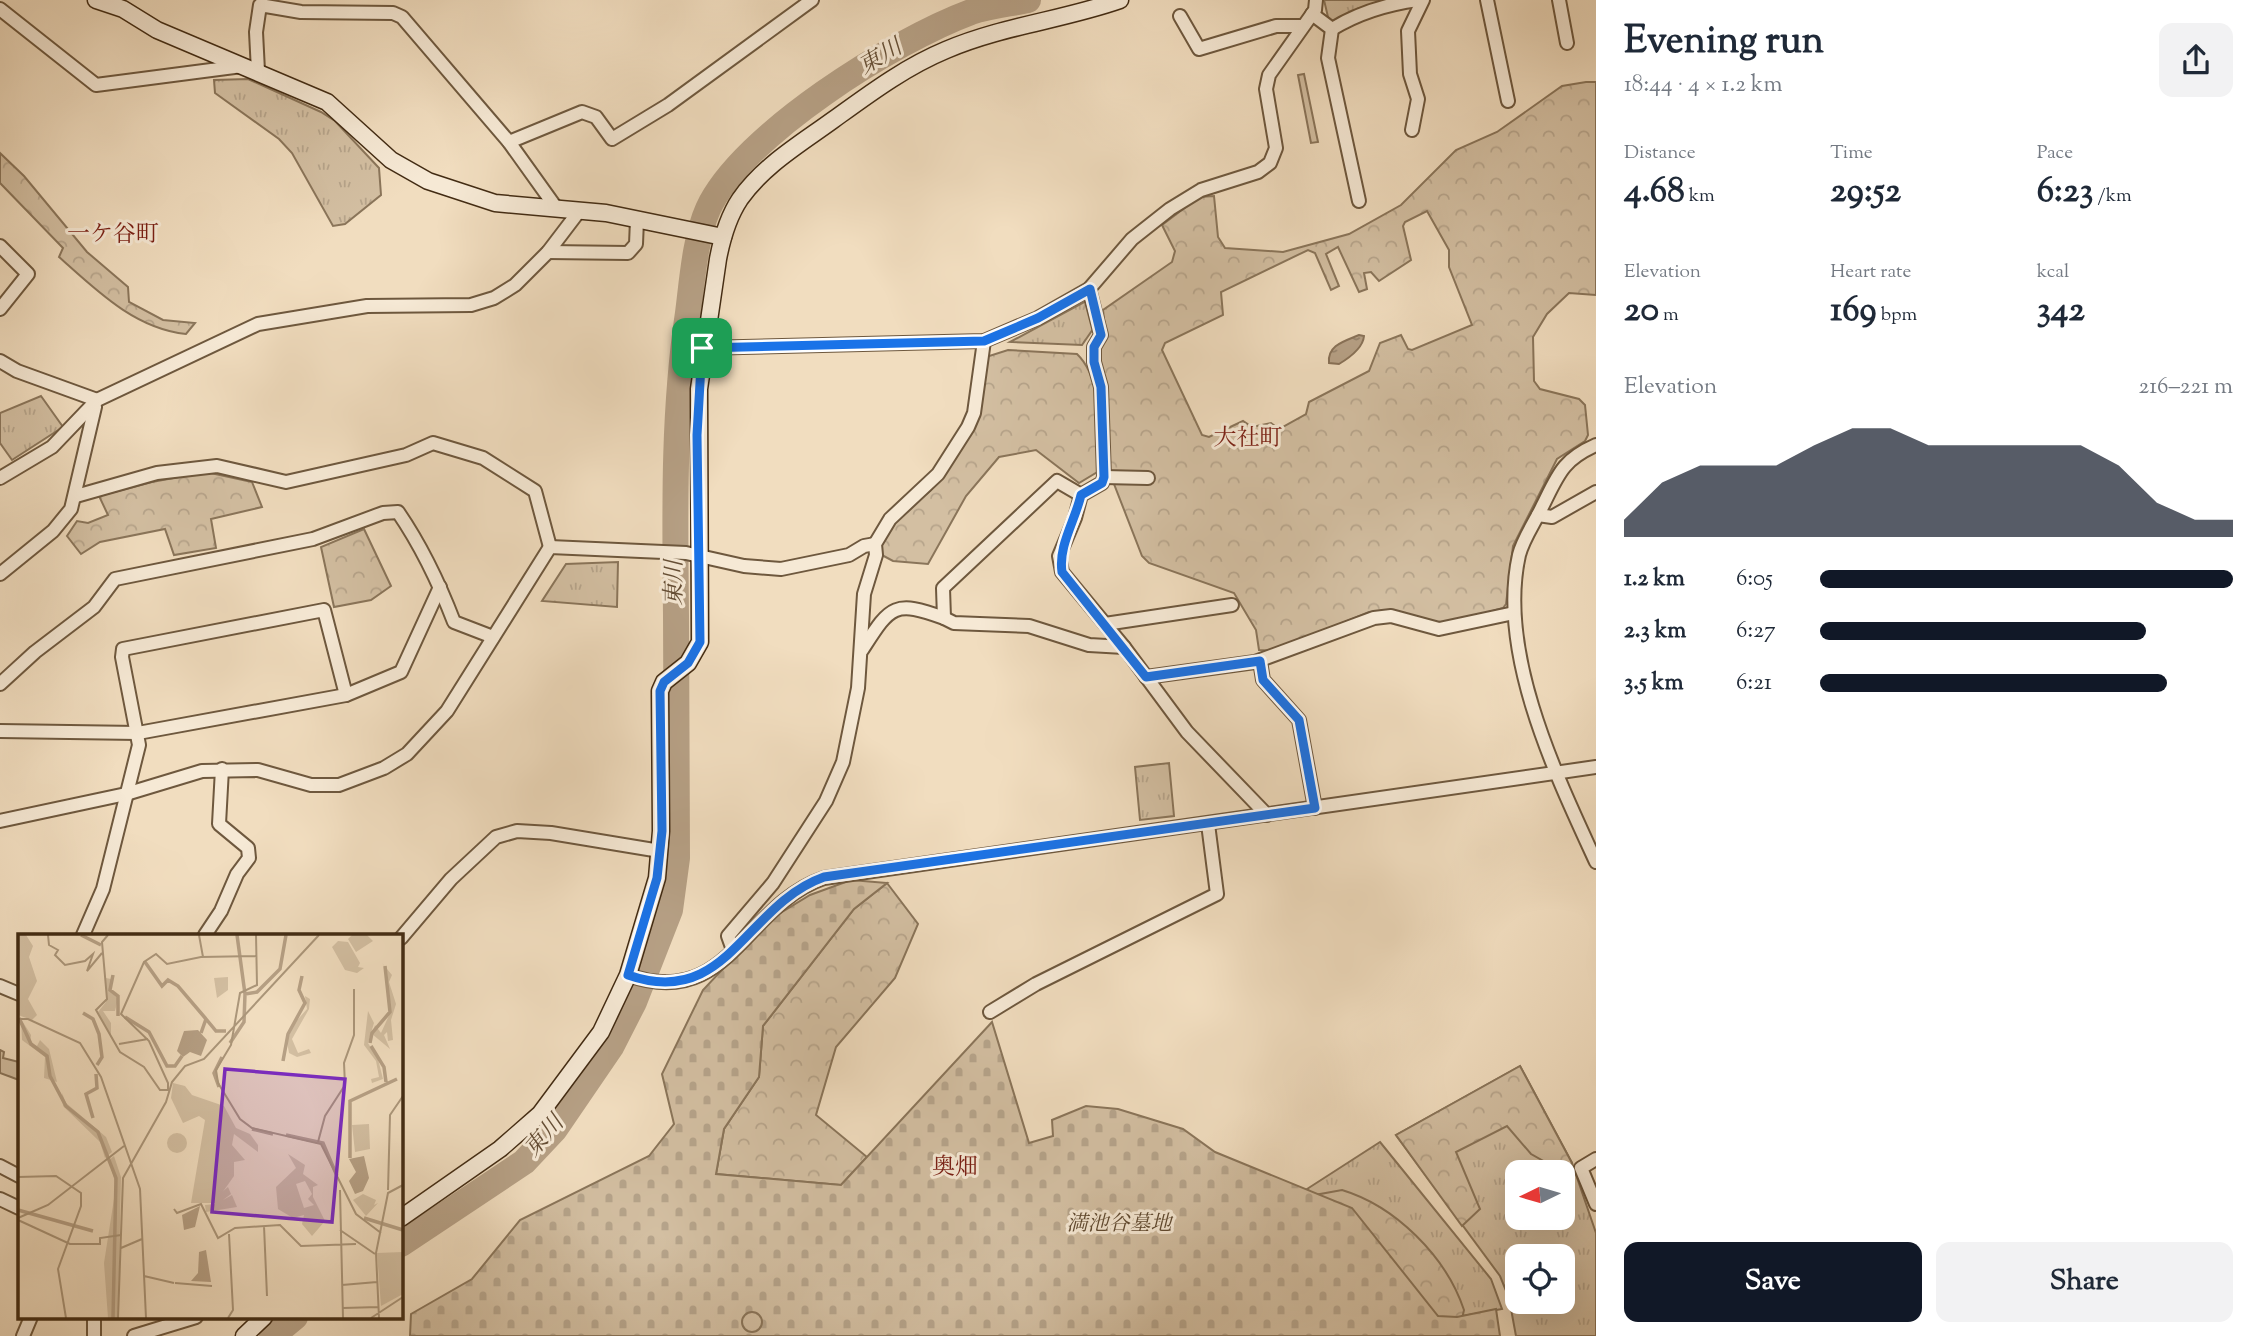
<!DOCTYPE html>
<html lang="en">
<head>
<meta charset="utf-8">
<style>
  :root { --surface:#fff; --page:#f2f2f3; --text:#1f2937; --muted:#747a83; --accent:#111827 }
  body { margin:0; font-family:"Sorts Mill Goudy","Noto Serif JP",serif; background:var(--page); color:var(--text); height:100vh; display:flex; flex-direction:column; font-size:26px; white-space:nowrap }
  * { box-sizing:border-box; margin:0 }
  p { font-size:23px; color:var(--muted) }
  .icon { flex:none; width:38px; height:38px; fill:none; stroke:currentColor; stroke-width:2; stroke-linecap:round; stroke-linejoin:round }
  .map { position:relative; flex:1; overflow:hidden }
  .drawer { display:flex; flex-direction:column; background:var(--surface); width:665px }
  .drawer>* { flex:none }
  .needle { width:46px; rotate:265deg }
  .buttons { position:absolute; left:1505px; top:1160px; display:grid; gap:14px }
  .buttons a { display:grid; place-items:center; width:70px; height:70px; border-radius:14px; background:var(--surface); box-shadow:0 7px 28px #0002; font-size:35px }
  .pin { position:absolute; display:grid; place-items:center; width:60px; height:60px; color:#fff; margin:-30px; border-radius:14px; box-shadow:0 4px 10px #0006 }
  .round { display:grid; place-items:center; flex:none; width:74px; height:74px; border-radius:14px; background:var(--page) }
  .head { display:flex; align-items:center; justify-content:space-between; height:119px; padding:0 28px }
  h1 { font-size:38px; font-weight:800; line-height:52px }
  .stats { display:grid; grid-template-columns:repeat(3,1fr); gap:10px; height:119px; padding:7px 28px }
  .stats div { display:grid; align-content:center }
  .stats b { font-size:35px; font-weight:800 }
  .stats small { font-size:19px; font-weight:400 }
  .stats p { font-size:19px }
  .chart { height:196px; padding:14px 28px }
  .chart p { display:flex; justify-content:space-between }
  .chart svg { width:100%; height:126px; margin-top:7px; fill:var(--accent); opacity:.7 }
  .button { display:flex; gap:14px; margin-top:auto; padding:14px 28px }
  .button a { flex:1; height:80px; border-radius:14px; background:var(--accent); color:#fff; font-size:28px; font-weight:800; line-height:80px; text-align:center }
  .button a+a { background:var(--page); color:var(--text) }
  ul { padding:0 28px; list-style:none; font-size:23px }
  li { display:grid; grid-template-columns:112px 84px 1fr; align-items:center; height:52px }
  li i { height:18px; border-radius:9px; background:var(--accent) }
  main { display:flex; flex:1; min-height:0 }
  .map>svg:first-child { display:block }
  .grass { fill:url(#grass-tufts); stroke:#8a755a; stroke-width:2; fill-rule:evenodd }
  .forest { fill:url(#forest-crowns); stroke:#8a755a; stroke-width:2; fill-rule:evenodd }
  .cemetery { fill:url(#cemetery-stones); stroke:#8a755a; stroke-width:2 }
  .garden { fill:#d3bfa2; stroke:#8a755a; stroke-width:2 }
  .water { fill:url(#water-ripples); stroke:#887157; stroke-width:2 }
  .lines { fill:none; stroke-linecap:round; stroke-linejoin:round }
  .river { stroke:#b6a085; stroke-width:26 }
  .street-casing { stroke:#6e583e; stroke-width:16 }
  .secondary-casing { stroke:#422b13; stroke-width:19 }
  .street { stroke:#f6e9d5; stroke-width:12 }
  .secondary { stroke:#f6e9d5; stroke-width:16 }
  .route-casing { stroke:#fff; stroke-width:14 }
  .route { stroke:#1a73e8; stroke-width:9 }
  .labels { text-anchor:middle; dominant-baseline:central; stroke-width:6; stroke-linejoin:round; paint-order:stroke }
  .park-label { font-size:21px; font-style:italic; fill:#5f4930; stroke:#f6e9d5 }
  .water-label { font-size:23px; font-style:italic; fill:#654e35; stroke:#f6e9d5 }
  .neighbourhood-label { font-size:23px; fill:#7a1f14; stroke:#f6e9d5 }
  .inset-river { fill:none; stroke:#b6a085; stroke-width:3.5 }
  .inset-road { fill:none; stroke:#ab967a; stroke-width:2 }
  .view { fill:#7b2cbf; fill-opacity:0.15; stroke:#7b2cbf; stroke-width:3.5 }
  .inset-edge { fill:none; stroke:#422b13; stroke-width:3.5 }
</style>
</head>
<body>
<main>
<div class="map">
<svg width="1596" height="1336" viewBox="0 0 1596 1336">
  <defs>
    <pattern id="grass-tufts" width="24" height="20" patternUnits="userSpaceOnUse" patternTransform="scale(1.75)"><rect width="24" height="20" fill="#d3bfa2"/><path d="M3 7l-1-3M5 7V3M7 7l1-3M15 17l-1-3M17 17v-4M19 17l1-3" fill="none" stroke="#b6a48b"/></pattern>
    <pattern id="forest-crowns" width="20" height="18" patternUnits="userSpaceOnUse" patternTransform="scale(1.75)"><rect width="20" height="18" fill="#d3bfa2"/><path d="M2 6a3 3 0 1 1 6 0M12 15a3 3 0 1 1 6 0" fill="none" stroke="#b6a48b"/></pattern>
    <pattern id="cemetery-stones" width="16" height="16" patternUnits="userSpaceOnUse" patternTransform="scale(1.75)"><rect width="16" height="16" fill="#d3bfa2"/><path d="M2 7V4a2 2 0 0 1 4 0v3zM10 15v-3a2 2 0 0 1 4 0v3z" fill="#b6a48b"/></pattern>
    <pattern id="water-ripples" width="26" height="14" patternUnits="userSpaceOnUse" patternTransform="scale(1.75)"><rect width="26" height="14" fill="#b6a085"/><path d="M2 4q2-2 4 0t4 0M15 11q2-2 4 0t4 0" fill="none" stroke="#96836c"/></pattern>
  </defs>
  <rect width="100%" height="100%" fill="#f1ddbf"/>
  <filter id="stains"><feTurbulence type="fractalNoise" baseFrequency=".00286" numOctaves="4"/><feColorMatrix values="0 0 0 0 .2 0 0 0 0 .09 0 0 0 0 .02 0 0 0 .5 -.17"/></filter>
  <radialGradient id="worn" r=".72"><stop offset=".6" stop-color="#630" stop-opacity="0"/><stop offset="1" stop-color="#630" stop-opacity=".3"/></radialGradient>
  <g class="grass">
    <polygon points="1324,0 1402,0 1333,22 1328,17"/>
    <polygon points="248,79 321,112 335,121 379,168 381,195 345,224 333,226 292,153 279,139 215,93 214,80"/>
    <polygon points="1086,301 1093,329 1082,345 1010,342"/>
    <polygon points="41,396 63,427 12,460 0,443 0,413"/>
    <polygon points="618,562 617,607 542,601 566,564"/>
    <polygon points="1169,763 1174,816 1140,820 1135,767"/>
    <path d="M 1520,1066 L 1572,1163 L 1596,1233 L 1596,1336 L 1516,1336 L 1509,1298 L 1500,1276 L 1396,1135 ZM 1517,1172 L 1563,1172 L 1563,1218 L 1517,1218 ZM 1517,1256 L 1563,1256 L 1563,1302 L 1517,1302 Z"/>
    <polygon points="1380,1142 1491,1279 1502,1309 1457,1317 1307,1189"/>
  </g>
  <g class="forest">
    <path d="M 1586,82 L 1596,82 L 1596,295 L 1569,293 L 1547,314 L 1533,337 L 1534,381 L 1540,389 L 1579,399 L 1585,405 L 1588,435 L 1585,441 L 1557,459 L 1513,546 L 1506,604 L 1503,608 L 1442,625 L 1389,610 L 1369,612 L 1274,651 L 1259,650 L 1256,630 L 1234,593 L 1149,563 L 1142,556 L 1107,466 L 1098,364 L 1099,345 L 1106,336 L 1103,310 L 1172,262 L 1175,251 L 1162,225 L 1199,197 L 1214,196 L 1218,237 L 1225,248 L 1283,252 L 1349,234 L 1401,205 L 1456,150 L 1497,132 L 1562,86 ZM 1427,211 L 1449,250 L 1449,267 L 1472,325 L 1412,350 L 1408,349 L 1401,335 L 1380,343 L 1369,371 L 1309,402 L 1306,414 L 1279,429 L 1271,423 L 1252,427 L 1243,421 L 1209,437 L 1202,435 L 1162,350 L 1165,343 L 1223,315 L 1221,292 L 1308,250 L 1315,253 L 1331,290 L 1339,286 L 1326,254 L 1338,247 L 1359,292 L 1367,289 L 1364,273 L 1371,272 L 1379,281 L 1411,260 L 1403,226 L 1405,222 Z"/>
    <path d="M 0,153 L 24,176 L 87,252 L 128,287 L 129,302 L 163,320 L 195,323 L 186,334 C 135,329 96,290 59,257 L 63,248 L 0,183 Z"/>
    <path d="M 1008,350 L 1077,354 C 1105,381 1097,434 1099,471 L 1079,483 L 1036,450 L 999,457 L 966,496 L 928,564 L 893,561 L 880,554 L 879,546 L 893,521 L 931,490 L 978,415 L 986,357 Z"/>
    <polygon points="206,472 252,482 262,507 211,519 216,548 174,555 165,529 100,542 81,554 67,536 77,521 88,523 108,515 99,496 152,482"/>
    <polygon points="364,529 391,586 371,600 334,607 321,547"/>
    <polygon points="887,883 918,924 895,978 836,1047 816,1115 867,1157 841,1185 716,1174 724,1129 759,1077 763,1026 854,909"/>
    <polygon points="0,1050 4,1052 3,1058 19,1062 19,1080 0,1073"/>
    <polygon points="1520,1066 1572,1163 1565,1177 1563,1172 1531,1154 1507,1126 1456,1152 1480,1209 1462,1226 1396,1135"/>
    <path d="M 1342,1190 C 1395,1206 1446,1256 1464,1310 L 1458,1336 L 1315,1195 Z"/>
  </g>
  <polygon class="cemetery" points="851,880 887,883 854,909 763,1026 759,1077 724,1129 716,1174 841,1185 992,1022 1029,1143 1053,1136 1052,1120 1086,1106 1118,1109 1183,1129 1215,1152 1352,1208 1438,1316 1457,1317 1496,1309 1500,1336 410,1336 411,1314 472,1279 520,1220 649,1156 674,1124 662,1074 703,990 769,920 810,895"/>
  <g class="garden">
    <polygon points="1304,74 1318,142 1311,143 1298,75"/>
    <circle cx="752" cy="1322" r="10"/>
  </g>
  <path class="water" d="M 1359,335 L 1364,336 C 1363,348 1349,358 1339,364 L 1329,363 C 1327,345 1345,341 1359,335 Z"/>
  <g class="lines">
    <g class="river">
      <path d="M 401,1244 L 524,1162 L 555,1129 L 611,1047 L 634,1002 L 670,910 L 677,858 C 677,777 677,696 676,615 C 675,513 673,414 688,313 C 692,282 695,238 708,209 C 742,135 895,40 971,12 C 989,6 1009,4 1028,0"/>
      <polyline points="272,1336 295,1317"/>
    </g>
    <g class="street-casing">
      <g id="street">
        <polyline points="1487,0 1508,101"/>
        <polyline points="1559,0 1567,43"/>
        <polyline points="0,9 96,85 242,66"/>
        <polyline points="1312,14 1332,29 1328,58 1359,201"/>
        <polyline points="1180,16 1199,49 1276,26 1303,26"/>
        <path d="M 1332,29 C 1358,13 1388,4 1418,0"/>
        <polyline points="258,71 256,32 260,5 301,12 393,13 402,17 509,142 557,209"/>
        <polyline points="1412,130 1418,99 1410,74 1408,31 1423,0"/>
        <polyline points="509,142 582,112 596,117 612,139 668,105 812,0"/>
        <polyline points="0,246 28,274 0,309"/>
        <polyline points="548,252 628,253 636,244 637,220"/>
        <polyline points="1089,289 1101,335 1094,347 1094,362 1101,387 1104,477 1102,483 1081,495 1075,518 1059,556 1062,572 1124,647 1187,732 1267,815"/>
        <polyline points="702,348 984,341 1038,318 1089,289 1132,239 1170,209 1201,190 1258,172 1270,163 1276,148 1266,89 1269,75 1315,10 1316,0"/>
        <polyline points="0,361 17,371 97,400"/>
        <path d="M 1596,445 C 1562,460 1558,475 1542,507 C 1535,522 1523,539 1519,555 C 1497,653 1556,775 1596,862"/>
        <polyline points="1104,477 1148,478"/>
        <polyline points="0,478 52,447 97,400 258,324 367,306 471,305 494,298 515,285 548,252 580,210"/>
        <polyline points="76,496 157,473 217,466 286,482 406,455 433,443 483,458 535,491 550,547"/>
        <polyline points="1538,515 1552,517 1596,492"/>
        <polyline points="0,574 53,531 71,509 95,407"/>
        <polyline points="944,618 954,623 1029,626 1089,645 1124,647"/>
        <polyline points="1105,624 1232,605"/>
        <path d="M 862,650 C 890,607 893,599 944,618 L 943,588 L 1057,481 L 1081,495"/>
        <polyline points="1260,661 1263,680 1299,720 1315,808"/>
        <polyline points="1146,677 1255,662 1374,618 1391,616 1439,629 1514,613"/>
        <path d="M 0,684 L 35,652 L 94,607 L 115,579 L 313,539 L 383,513 L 398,512 C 422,547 439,583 454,622 L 493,637"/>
        <polyline points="0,731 138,733 346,695 401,672 440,587"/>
        <polyline points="0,821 126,794 202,771 258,770 311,785 339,785 384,768 407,754 447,711 550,547 686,553 744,566 781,569 849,555 864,546 875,544"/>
        <polyline points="83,935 103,889 139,745 122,657 123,649 324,610 346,695"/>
        <polyline points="205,935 221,911 237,874 249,858 248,848 219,824 222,769"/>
        <polyline points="401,938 451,879 496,837 517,831 551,833 660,851"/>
        <polyline points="733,950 728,936 773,883 826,801 843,762 858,688 864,594 876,555 875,544 890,519 938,474 968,427 974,413 984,341"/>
        <path d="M 628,975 C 729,1011 744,905 824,878 L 1596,767"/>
        <polyline points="0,986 19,994"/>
        <polyline points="990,1012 1036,984 1217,894 1208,824"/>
        <polyline points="1596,1159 1581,1168 1596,1204"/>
        <polyline points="0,1166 19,1176"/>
        <polyline points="0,1199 19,1208"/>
        <polyline points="94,1317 94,1336"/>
        <polyline points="23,1336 31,1317"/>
        <polyline points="134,1336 196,1317"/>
      </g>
    </g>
    <g class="secondary-casing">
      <g id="secondary">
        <polyline points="96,0 123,9 157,30 327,102 391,160 428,181 495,203 606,213 723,237"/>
        <path d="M 401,1218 L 500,1149 L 540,1114 L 601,1032 L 628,975 L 657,878 L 661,831 L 660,691 L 664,682 L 688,663 L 700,642 L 699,389 L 718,259 C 722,238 728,217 740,199 C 764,165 800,144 833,120 C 869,94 905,67 946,50 C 1002,26 1063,20 1120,0"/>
        <polyline points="244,1336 264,1317"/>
      </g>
    </g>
    <use href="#street" class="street"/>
    <use href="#secondary" class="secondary"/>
  </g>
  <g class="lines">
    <g class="route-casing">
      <path id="route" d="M 1090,289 L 1101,335 L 1094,347 L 1094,362 L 1101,387 L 1104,477 L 1102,483 L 1081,495 C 1075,521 1058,546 1062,572 L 1146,677 L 1260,661 L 1263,680 L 1299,720 L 1315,808 L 824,877 C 745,905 727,1010 628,975 L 657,878 L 662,831 L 660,691 L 664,682 L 688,663 L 700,642 L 697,435 L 702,348 L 984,341 L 1038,318 Z"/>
    </g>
    <use href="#route" class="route"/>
  </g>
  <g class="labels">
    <g class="park-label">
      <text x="1119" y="1225">満池谷墓地</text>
    </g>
    <g class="water-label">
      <text transform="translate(881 58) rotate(-31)">東川</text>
      <text transform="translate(675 583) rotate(-90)">東川</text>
      <text transform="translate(545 1137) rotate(-49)">東川</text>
    </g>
    <g class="neighbourhood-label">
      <text x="113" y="235">一ケ谷町</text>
      <text x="1248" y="439">大社町</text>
      <text x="955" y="1168">奥畑</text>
    </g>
  </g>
  <g transform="translate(18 934)">
    <rect width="385" height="385" fill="#f1ddbf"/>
    <path d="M 44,159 L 48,169 L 88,203 L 94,218 L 87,224 L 82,208 L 45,172 ZM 96,222 L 103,243 L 100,384 L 90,384 L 86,329 L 98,252 L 91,226 ZM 210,253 L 213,260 L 205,266 L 214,261 L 219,273 L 188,278 L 187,271 L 197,270 L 197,264 ZM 385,318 L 385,360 L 363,372 L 359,319 Z" fill="#d3bfa2"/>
    <path d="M 0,1 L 8,1 L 15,12 L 11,23 L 19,47 L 10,65 L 19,81 L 14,86 L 0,81 ZM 364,29 L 374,41 L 371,48 L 378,70 L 373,86 L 375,106 L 370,107 L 369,98 L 366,101 L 372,115 L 354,100 L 357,91 L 363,99 L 373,77 L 369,36 ZM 210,43 L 210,56 L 199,64 L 196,44 ZM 88,44 L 93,45 L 93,56 L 100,65 L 97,77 L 85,77 L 93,89 L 93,103 L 80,78 L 88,68 ZM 287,62 L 292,65 L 291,75 L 274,105 L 280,119 L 291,115 L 293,119 L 279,123 L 271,119 L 269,108 L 274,92 L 289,75 ZM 350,77 L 356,89 L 350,109 L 360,125 L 365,145 L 354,149 L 353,145 L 361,143 L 358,127 L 346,111 ZM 3,85 L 13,101 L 12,110 L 19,112 L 22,106 L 31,115 L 39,148 L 26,144 L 27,123 L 4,106 ZM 270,220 L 287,231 L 285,240 L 300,251 L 295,253 L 295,263 L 307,287 L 294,302 L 284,290 L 286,281 L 275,284 L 260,275 L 258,253 L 278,234 ZM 287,247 L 294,260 L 290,265 L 296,271 L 286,274 L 278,250 ZM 345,260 L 358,266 L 356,271 L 360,269 L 348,282 L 335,266 Z" fill="#d3bfa2" fill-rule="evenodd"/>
    <path d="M 155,149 L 167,152 L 174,161 L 206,172 L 218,194 L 232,200 L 240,211 L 240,218 L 216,200 L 214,211 L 227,226 L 216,228 L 216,242 L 197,269 L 173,269 L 187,186 L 181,182 L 165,189 L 153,164 Z" fill="#d3bfa2"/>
    <path d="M 334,1 L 349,1 L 355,7 L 338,18 L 330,5 ZM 320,7 L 330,8 L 342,29 L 340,33 L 346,34 L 339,39 L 327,36 L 314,13 ZM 351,190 L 352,215 L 337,218 L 334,191 ZM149 209a10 10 0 1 1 20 0a10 10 0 1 1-20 0Z" fill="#d3bfa2"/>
    <path d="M 180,96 L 189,106 L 183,122 L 172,118 L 165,123 L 159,117 L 166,97 ZM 346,222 L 351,244 L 345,257 L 337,260 L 331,247 L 338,238 L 331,225 ZM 182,272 L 177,293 L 166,296 L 164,281 ZM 188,316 L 193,348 L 173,347 L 180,339 L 181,318 Z" fill="#b6a085"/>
    <path class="inset-river" d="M 63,1 L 83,11M 219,1 L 227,60M 127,28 L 144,52 L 150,46 L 160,52 L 188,85M 95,41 L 92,56 L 100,62 L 100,82M 65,79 L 75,85 L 81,100 L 84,123 L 79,131M 107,83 L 131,98 L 149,132 L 157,132 L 164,122M 1,84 L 13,110 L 29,122 L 32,142 L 48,172 L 80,198 L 98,244 L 95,384M 183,99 L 188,85 L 198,97 L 208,97M 212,109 L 226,88 L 227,60 L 239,58 L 262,35 L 268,1M 352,109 L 354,99 L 372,78 L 367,32M 353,112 L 366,133 L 368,148M 265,127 L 270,100 L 287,69 L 281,56 L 284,42M 201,153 L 196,139 L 204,123M 75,184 L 68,160 L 79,154 L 78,140M 234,195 L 255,200M 268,201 L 305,209 L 319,242M 332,224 L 332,167 L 379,145M 0,276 L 75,297M 346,284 L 385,296"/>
    <path class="inset-road" d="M 30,1 L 31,11 L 40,16 L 37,21 L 47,31 L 67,27 L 75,20 L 69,37 L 84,19M 90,1 L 84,8 L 89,65 L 78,76 L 102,118 L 126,133 L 142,156 L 150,156 L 150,149 L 131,107 L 103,80 L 126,28 L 138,20 L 149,30 L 183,23 L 239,22M 181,1 L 185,23M 238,1 L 239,51 L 222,59 L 213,111 L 198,136 L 200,149 L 222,185 L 234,194 L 303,210 L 338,280 L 363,299M 0,85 L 10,85 L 62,109 L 83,143 L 122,255 L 128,384M 101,110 L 130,105M 300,208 L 307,182 L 327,151 L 326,129 L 336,101 L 336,55M 0,243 L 38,242 L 63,259 L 63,272 L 40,335 L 48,384M 322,256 L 325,384M 370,256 L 372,181 L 385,162M 156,275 L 159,279 L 183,270 L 200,304 L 217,294 L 262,291 L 283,312 L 338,310M 0,284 L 30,271 L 106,212M 0,286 L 52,310 L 82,310 L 82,304 L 103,301M 246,292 L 249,362M 322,296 L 357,320M 103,314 L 124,305M 126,342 L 156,349M 157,349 L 194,352M 324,351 L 359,348M 325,374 L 361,373M 100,384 L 105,244 L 148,168 L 154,148 L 167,132 L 186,125 L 301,1M 210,384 L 215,376 L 211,300M 353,384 L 385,363M 361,384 L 358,319 L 370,259 L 385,251"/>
    <path class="view" d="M 207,135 L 327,145 L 314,288 L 194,278 Z"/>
    <rect width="385" height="385" class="inset-edge"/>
  </g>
  <rect width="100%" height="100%" filter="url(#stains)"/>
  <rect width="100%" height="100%" fill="url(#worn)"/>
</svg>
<div class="buttons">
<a><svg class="needle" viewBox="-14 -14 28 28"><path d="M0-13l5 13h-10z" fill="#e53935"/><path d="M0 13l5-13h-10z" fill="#747a83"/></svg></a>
<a><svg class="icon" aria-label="locate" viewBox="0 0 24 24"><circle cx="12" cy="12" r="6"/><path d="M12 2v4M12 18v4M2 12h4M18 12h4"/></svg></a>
</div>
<div class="pin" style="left:702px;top:348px;background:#1e9e55"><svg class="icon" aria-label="arrive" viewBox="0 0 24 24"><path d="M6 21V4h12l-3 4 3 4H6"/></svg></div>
</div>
<section class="drawer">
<div class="head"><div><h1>Evening run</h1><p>18:44 · 4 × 1.2 km</p></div><a class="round"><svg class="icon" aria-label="share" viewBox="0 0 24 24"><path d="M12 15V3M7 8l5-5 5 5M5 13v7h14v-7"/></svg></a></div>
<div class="stats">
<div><p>Distance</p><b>4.68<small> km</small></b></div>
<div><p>Time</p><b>29:52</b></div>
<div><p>Pace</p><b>6:23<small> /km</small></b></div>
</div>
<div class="stats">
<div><p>Elevation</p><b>20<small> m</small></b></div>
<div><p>Heart rate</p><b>169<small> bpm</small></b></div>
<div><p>kcal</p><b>342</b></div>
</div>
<div class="chart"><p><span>Elevation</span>216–221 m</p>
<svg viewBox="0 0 160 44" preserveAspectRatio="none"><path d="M0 44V38L10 25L20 19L30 19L40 19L50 12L60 6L70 6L80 12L90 12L100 12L110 12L120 12L130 19L140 32L150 38L160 38V44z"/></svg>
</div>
<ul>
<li><b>1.2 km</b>6:05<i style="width:100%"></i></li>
<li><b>2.3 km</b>6:27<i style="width:79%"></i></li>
<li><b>3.5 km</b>6:21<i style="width:84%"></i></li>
</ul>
<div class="button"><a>Save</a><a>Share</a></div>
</section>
</main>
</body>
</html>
